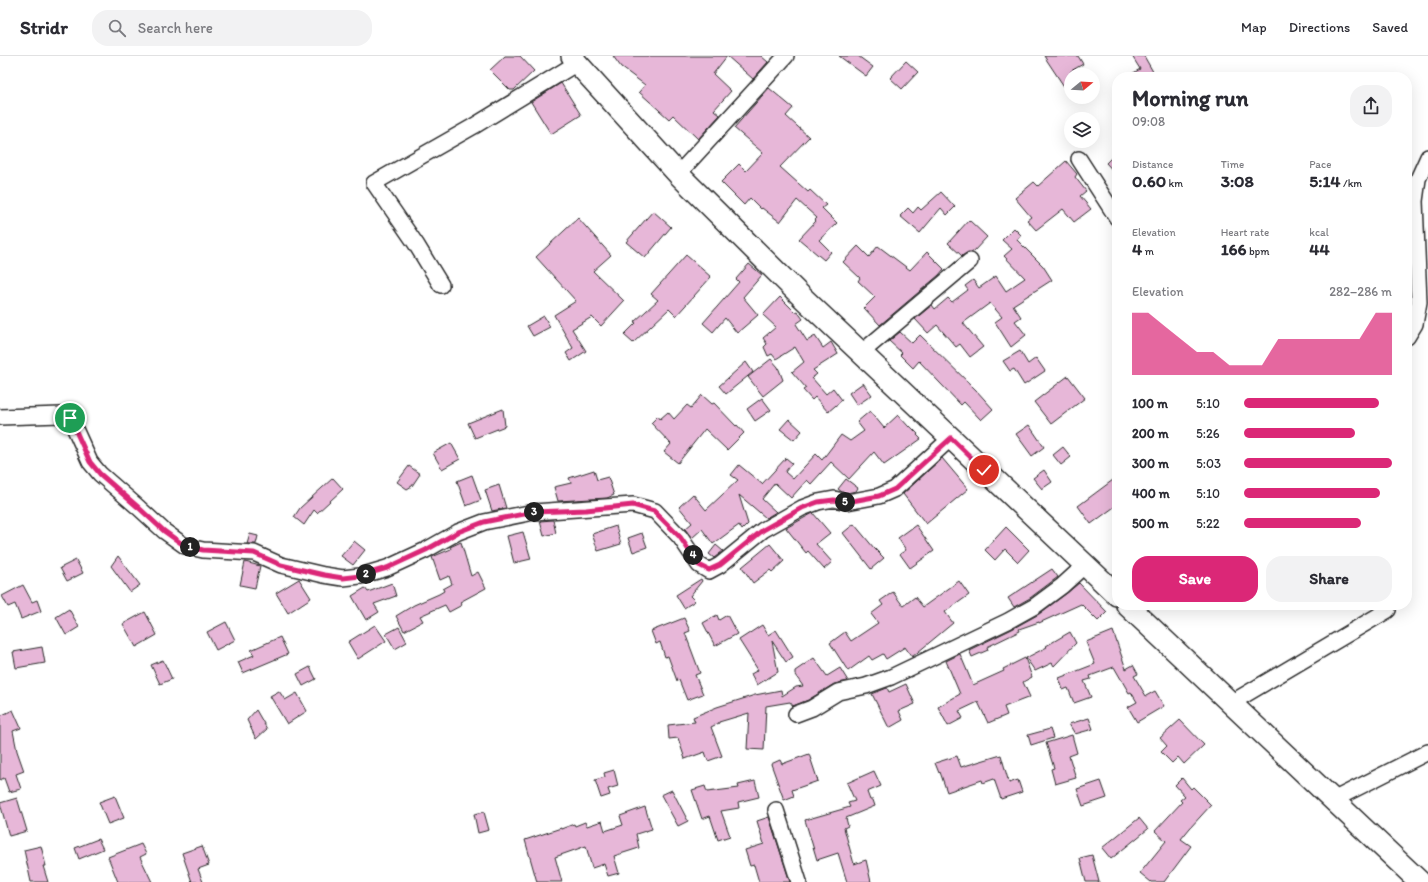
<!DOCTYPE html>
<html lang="en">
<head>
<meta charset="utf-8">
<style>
  :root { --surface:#fff; --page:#f2f2f3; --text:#2b2b33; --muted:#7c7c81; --line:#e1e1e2; --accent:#db2777 }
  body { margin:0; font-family:Itim,sans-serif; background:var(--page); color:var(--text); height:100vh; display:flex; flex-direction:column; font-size:15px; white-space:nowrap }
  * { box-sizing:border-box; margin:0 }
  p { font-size:13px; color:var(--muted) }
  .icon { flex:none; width:22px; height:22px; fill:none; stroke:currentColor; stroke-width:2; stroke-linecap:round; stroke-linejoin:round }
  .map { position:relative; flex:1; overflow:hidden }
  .sheet { position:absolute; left:1112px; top:16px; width:300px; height:538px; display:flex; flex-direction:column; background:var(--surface); border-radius:16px; box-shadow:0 4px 16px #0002 }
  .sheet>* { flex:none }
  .needle { width:26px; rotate:72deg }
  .buttons { position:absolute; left:1064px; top:12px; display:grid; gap:8px }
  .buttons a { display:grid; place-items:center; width:36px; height:36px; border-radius:50%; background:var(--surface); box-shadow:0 4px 16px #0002; font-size:20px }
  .pin { position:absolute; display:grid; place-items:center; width:34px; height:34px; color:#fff; margin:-17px; border:2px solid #fff; border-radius:50%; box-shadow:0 1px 4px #0007 }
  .km { position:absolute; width:20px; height:20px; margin:-10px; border-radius:50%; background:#222; color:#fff; font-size:11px; line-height:20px; text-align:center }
  .round { display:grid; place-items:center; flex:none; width:42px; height:42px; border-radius:16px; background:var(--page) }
  .overview { display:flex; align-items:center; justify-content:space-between; height:68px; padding:0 20px }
  h1 { font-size:22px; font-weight:700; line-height:30px }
  .metrics { display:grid; grid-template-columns:repeat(3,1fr); gap:6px; height:68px; padding:4px 20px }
  .metrics div { display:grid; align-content:center }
  .metrics b { font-size:17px; font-weight:700 }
  .metrics small { font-size:11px; font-weight:400 }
  .metrics p { font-size:11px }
  .chart { height:112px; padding:8px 20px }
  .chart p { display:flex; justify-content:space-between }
  .chart svg { width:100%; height:72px; margin-top:4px; fill:var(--accent); opacity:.7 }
  .action { display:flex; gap:8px; margin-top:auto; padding:8px 20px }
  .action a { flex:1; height:46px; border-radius:16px; background:var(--accent); color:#fff; font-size:16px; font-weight:700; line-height:46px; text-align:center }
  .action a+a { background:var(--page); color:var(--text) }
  ul { padding:0 20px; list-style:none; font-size:13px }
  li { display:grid; grid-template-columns:64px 48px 1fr; align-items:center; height:30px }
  li i { height:10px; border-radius:5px; background:var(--accent) }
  header { display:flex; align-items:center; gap:24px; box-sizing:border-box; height:56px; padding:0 20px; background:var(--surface); border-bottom:1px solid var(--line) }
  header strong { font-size:19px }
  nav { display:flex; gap:22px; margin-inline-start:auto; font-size:14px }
  .search { width:280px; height:36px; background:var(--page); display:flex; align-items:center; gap:10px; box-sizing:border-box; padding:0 14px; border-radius:16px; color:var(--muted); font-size:15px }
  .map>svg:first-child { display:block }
  .building { fill:#e7b7d8; stroke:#2b2b2b }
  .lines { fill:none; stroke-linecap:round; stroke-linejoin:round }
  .street-casing { stroke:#2b2b2b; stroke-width:18 }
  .secondary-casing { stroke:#2b2b2b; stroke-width:24 }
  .street { stroke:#fff; stroke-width:15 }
  .secondary { stroke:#fff; stroke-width:21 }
  .route-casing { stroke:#fff; stroke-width:8 }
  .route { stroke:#db2777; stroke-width:5 }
</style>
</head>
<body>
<header>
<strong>Stridr</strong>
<div class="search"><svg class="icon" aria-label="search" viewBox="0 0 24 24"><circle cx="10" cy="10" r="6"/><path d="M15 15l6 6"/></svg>Search here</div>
<nav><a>Map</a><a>Directions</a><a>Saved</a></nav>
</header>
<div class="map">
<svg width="1428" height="826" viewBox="0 0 1428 826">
  <rect width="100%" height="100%" fill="#fff"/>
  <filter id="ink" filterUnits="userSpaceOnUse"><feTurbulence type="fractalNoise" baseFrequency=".025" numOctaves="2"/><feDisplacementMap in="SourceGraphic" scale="8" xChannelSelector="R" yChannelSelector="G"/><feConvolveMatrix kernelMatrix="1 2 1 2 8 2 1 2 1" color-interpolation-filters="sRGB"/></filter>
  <g filter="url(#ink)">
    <g class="building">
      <polygon points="505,0 520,0 534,15 514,34 510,34 490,14"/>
      <polygon points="613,0 727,0 713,18 731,35 714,54 720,59 698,83 673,59 669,63 639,36 645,29 621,11"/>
      <polygon points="727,0 761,0 768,6 753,23"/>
      <polygon points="839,0 858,0 873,11 866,20"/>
      <polygon points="1044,0 1078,0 1083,8 1071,15 1071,41"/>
      <polygon points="1132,0 1144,0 1156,21 1127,21 1140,13"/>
      <polygon points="906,5 918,16 902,33 890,22"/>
      <polygon points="561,27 581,59 551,78 531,46"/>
      <polygon points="769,32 793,52 786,60 809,81 780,111 808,136 810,134 826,149 822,152 837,167 819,184 831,196 824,204 799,183 816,165 815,164 817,162 797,144 780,166 762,152 761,153 750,142 744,149 721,126 739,108 746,115 763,97 734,72"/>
      <polygon points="1117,96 1117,119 1106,107"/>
      <polygon points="1066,105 1077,118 1075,121 1086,135 1080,140 1091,153 1074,166 1063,153 1036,174 1027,164 1031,161 1015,142 1034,126 1038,130"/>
      <polygon points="941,136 955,151 947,159 941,152 920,177 900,160 908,152 913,157 918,151 921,154"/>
      <polygon points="653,155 671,171 645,202 626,186"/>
      <polygon points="578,162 611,199 593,215 624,245 601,270 592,261 572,273 586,295 571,305 566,297 573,292 554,259 576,245 536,201"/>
      <polygon points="969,164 987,181 973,196 968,196 962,200 948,187"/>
      <polygon points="1014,172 1021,179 1017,184 1043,210 1052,224 1013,249 1021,261 1015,265 1026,279 1011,291 995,266 1002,261 990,247 963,267 983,291 970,301 960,288 956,291 937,269 928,277 915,263 932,249 935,253 948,242 952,246 968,234 965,230 973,224 979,232 996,220 1006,235 1025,222 1004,200 1012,193 1002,184"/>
      <polygon points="858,190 869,201 878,190 910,214 927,196 944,213 939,219 880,269 864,252 875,241 858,225 860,222 843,206"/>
      <polygon points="686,199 711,221 676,260 669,253 633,287 624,279 636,267 634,266 658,244 651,238"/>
      <polygon points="749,208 762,219 743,241 758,259 737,277 725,262 713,276 703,267 739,226 736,223"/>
      <polygon points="780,241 795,256 797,255 803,263 796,268 807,285 815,280 823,292 831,286 838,298 813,314 817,318 812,322 826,338 833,332 842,344 828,356 815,341 812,344 803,334 806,332 792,316 804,306 795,291 776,303 772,298 768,300 764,291 767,288 763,282 776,271 763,259"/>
      <polygon points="544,260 550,271 533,280 527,270"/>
      <polygon points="900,276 912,287 920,279 976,334 993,353 981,364 964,346 961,349 919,305 913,312 900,299 902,297 889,285"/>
      <polygon points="1020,295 1028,308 1036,302 1045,315 1024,329 1014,313 1010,315 1003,305"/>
      <polygon points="771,303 778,311 783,324 763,340 748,321"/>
      <polygon points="746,306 753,316 726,338 719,330"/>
      <polygon points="1068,320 1085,342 1051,368 1034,346"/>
      <polygon points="863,327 872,339 857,349 849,337"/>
      <polygon points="702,339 712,348 714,347 736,370 737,369 744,377 727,394 705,373 678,407 664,396 671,388 651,367 658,360 660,363 668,356 674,363 687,349 691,352"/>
      <polygon points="762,342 771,354 755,365 747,353"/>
      <polygon points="503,353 505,370 475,382 468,367"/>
      <polygon points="870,355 884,372 898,359 909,371 910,370 918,378 917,379 921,383 884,409 874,396 849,423 831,406 811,428 807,424 791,442 775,427 762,443 776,456 766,462 739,439 748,468 742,474 739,469 713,488 702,473 692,482 685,473 692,467 679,451 693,438 706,454 738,424 731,419 739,409 762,428 786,402 792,407 785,416 793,423 816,398 822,404 841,379 850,385 864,375 857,366"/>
      <polygon points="789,363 802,375 794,384 780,373"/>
      <polygon points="1029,369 1044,391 1032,400 1016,378"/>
      <polygon points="451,387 460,403 442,413 433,397"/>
      <polygon points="1063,391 1071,401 1061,409 1053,399"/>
      <polygon points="942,402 968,433 926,468 903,438"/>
      <polygon points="409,410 420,418 412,430 407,433 397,426"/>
      <polygon points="594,414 597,424 608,421 614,439 607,442 558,445 554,431 571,427 569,422"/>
      <polygon points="1044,414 1052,426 1042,433 1033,422"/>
      <polygon points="472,419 481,444 466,450 457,425"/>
      <polygon points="1117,421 1117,449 1091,468 1078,450"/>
      <polygon points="333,422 343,433 317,457 314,454 304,469 294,461 300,452"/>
      <polygon points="846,423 858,432 856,435 847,437 842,436 838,433"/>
      <polygon points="499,429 506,452 492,455 485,434"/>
      <polygon points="813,457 830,477 816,488 832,506 824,513 808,495 806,497 786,472"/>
      <polygon points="553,464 556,477 544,480 540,465"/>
      <polygon points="854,468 874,492 884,502 871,513 843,477"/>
      <polygon points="916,469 934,495 910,512 900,498 906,494 898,482"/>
      <polygon points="616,470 621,488 598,495 592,478"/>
      <polygon points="1006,471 1029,494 1018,506 1005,493 995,504 985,494"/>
      <polygon points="523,476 531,503 514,507 507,480"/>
      <polygon points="642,477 647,491 633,496 628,482"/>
      <polygon points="250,478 258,480 256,488 247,488"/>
      <polygon points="354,485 365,494 353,509 341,500"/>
      <polygon points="461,486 471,520 478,516 486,532 460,546 462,549 449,556 445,549 420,560 423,565 404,575 396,560 414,549 439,538 444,535 443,533 452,528 449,520 440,524 432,501 451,493 450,491"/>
      <polygon points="770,488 784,505 772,516 770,514 753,527 742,511"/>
      <polygon points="716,489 723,495 714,502 709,498"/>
      <polygon points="118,500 140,529 130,536 111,510"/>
      <polygon points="76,504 83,517 67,525 60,512"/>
      <polygon points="245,506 260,510 255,532 240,529"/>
      <polygon points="1052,513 1058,521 1030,542 1014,551 1008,542"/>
      <polygon points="299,523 311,542 288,557 276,537"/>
      <polygon points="701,523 702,525 690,540 695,545 684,552 676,539"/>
      <polygon points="959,525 969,539 945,556 953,567 912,601 905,591 886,603 883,598 872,604 869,600 848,615 830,587 845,576 851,585 878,567 871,558 883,549 880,545 893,536 903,550 915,541 923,551"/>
      <polygon points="392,527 396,540 374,548 379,556 366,564 352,540 365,532 368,536"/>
      <polygon points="1079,527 1107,556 1098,565 1081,548 1039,567 1039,566 1019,573 1020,575 987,591 988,594 972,601 969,594 1012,573 1039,558 1067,537"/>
      <polygon points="23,529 32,546 37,544 41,555 21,563 15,548 8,551 2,540"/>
      <polygon points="69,553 79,571 66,579 56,561"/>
      <polygon points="145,556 157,579 136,591 123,568"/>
      <polygon points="717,559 719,564 727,559 737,578 715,590 703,567"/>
      <polygon points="684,562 690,575 685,577 700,617 695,619 703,638 687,644 679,624 677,625 668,600 665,601 660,586 656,588 651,575"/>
      <polygon points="226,566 235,584 216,594 207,576"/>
      <polygon points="375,569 386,585 358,603 348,586"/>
      <polygon points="762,569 768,579 776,574 793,601 786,606 772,585 778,616 757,629 751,618 758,614 739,584"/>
      <polygon points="399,571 407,586 395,593 386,578"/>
      <polygon points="1113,575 1126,613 1133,609 1138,618 1134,620 1146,640 1155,635 1164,650 1137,666 1128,651 1137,646 1131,636 1129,637 1114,611 1090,620 1091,623 1084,625 1091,641 1074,647 1068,632 1063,634 1059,622 1095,608 1086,586"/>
      <polygon points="1070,576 1076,587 1054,610 1052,607 1035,615 1026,602 1047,591 1046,590"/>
      <polygon points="280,581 288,598 243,617 238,606 254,599 251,594"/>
      <polygon points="42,591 45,607 16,612 13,596"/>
      <polygon points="960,598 973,629 1004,615 1003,613 1025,602 1032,621 1023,626 1030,641 1004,651 1007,659 988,667 978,646 959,655 963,662 948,670 938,651 960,638 946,605"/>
      <polygon points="814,602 827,620 840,612 848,625 834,628 808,644 793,650 790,646 766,650 764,694 747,693 749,657 719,666 719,667 711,671 722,700 708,705 705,696 685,703 678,682 669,683 668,669 695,666 693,661 717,651 755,639 781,634 782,640 796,631 803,630 795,619 795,615"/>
      <polygon points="163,604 172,623 160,628 151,609"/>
      <polygon points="310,611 316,623 303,630 297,618"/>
      <polygon points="906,628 915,648 899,655 903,664 889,672 872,638 887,632 889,636"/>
      <polygon points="279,635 285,644 297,637 307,655 287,668 270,640"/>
      <polygon points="13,654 21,672 13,675 17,695 24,715 16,718 21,733 9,736 4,722 0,724 0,660"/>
      <polygon points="256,654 267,673 256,683 247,664"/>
      <polygon points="1089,662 1093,673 1075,678 1069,668"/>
      <polygon points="1180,664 1204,689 1184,708 1178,701 1172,707 1161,696 1167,690 1160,682"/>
      <polygon points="1050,673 1053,682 1031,689 1028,679"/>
      <polygon points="1072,679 1077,697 1069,700 1076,722 1055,728 1051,713 1054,712 1046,687"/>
      <polygon points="809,698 818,725 792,734 794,740 784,744 771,708 780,704 782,708"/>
      <polygon points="1001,699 1009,727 1018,724 1022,736 1001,743 994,723 983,727 982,724 947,736 940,716 939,717 935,707 957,700 961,711"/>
      <polygon points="614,714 618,730 608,733 610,739 601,742 595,724 605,721 604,717"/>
      <polygon points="874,715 881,730 867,736 870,744 873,744 875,750 846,762 848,770 844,772 854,808 866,804 871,826 847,826 838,797 817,804 805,764 850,751 848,747 855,745 847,727"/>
      <polygon points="1182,722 1191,733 1193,731 1211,749 1190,772 1181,783 1191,790 1164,826 1151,826 1140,817 1166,785 1155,775 1182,746 1180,744 1185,740 1175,729"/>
      <polygon points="755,725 759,741 738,746 739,752 721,755 730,780 718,784 710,760 702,763 692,734 705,730 707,736 739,732 738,729"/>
      <polygon points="1101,725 1107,742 1083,750 1077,733"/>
      <polygon points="672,734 688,765 678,770 661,739"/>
      <polygon points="115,740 124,762 108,768 99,746"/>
      <polygon points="17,742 27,775 9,780 0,747"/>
      <polygon points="645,751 652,773 636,778 639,792 614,800 619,817 608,820 604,808 592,812 586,790 555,801 562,826 537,826 525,784 561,772 561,773 574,768 575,770 585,766 587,770 602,765 605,775 623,769 620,760"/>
      <polygon points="484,756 489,774 478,777 474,758"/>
      <polygon points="769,761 790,826 759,826 754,809 750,810 745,794 764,788 757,765"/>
      <polygon points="1139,762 1148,773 1111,803 1102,792"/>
      <polygon points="98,783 103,793 79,803 75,792"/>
      <polygon points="141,788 146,798 140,801 152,826 118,826 108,801"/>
      <polygon points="41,790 46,810 43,810 48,826 31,826 24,794"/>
      <polygon points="202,790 209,809 198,813 203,826 192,826 182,797"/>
      <polygon points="1092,799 1099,826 1086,826 1080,802"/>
    </g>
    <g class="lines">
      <g class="street-casing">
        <g id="street">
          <polyline points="1079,103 1117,162"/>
          <polyline points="678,118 786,0"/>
          <polyline points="441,229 416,188 374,127 474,70 577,7"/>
          <polyline points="1407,281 1415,268 1419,246 1415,145 1418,123 1428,101"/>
          <polyline points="861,297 970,205"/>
          <polyline points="0,361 61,359 70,362 90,406 100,418 139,452 164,475 185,490 203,494 254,497 281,509 324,519 343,522 360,520 387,512 426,494 458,476 484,466 534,456 633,449 655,455 680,481 699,509 709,515 720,509 763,474 802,452 818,446 834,443 847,446 879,440 895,433 951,382"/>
          <polyline points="1231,647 1388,554"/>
          <polyline points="796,658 812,652 838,636 866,630 891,621 1008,565 1035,550 1062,530 1085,509"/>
          <polyline points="1333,744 1428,696"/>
          <polyline points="776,754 799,826"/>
        </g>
      </g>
      <g class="secondary-casing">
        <g id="secondary">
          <polyline points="572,0 577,7 678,118 802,241 1117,539"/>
          <polyline points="1127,549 1420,826"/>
        </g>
      </g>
      <use href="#street" class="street"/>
      <use href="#secondary" class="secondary"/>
    </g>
  </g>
  <g class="lines" filter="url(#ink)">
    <g class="route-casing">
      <polyline id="route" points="70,362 90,406 100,418 139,452 164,475 185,490 203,494 254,497 281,509 324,519 343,522 360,520 387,512 426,494 458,476 484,466 534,456 586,454 633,449 654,455 680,481 699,509 709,514 720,509 763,474 802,452 818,446 834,444 847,446 879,440 895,433 951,382 984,414"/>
    </g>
    <use href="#route" class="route"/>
  </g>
</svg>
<div class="buttons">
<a><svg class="needle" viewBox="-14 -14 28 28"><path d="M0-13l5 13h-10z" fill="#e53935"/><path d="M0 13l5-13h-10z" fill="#7c7c81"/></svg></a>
<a><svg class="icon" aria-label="layers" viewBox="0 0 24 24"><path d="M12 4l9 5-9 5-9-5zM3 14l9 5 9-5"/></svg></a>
</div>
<div class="pin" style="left:70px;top:362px;background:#1e9e55"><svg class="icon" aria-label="arrive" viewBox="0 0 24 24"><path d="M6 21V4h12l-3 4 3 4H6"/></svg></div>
<div class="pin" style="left:984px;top:414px;background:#d93025"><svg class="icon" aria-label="check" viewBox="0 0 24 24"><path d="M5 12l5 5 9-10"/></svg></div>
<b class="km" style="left:190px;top:491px">1</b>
<b class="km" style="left:366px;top:518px">2</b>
<b class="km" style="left:534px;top:456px">3</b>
<b class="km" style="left:693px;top:499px">4</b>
<b class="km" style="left:845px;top:446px">5</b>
<section class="sheet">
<div class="overview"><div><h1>Morning run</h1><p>09:08</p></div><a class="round"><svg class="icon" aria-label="share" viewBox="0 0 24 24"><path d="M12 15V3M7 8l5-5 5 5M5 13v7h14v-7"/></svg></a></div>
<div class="metrics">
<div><p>Distance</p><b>0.60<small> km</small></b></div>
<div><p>Time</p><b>3:08</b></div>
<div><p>Pace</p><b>5:14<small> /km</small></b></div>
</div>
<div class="metrics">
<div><p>Elevation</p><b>4<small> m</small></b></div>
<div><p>Heart rate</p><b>166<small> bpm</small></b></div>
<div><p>kcal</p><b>44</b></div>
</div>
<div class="chart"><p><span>Elevation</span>282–286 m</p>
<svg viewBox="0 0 160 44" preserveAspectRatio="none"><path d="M0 44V6L10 6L20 14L30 22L40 30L50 30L60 38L70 38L80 38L90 22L100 22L110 22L120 22L130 22L140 22L150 6L160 6V44z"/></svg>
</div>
<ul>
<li><b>100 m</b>5:10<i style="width:91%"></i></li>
<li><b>200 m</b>5:26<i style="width:75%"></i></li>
<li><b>300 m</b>5:03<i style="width:100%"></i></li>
<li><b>400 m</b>5:10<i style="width:92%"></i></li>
<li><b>500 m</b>5:22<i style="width:79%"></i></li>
</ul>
<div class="action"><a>Save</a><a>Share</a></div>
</section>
</div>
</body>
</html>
